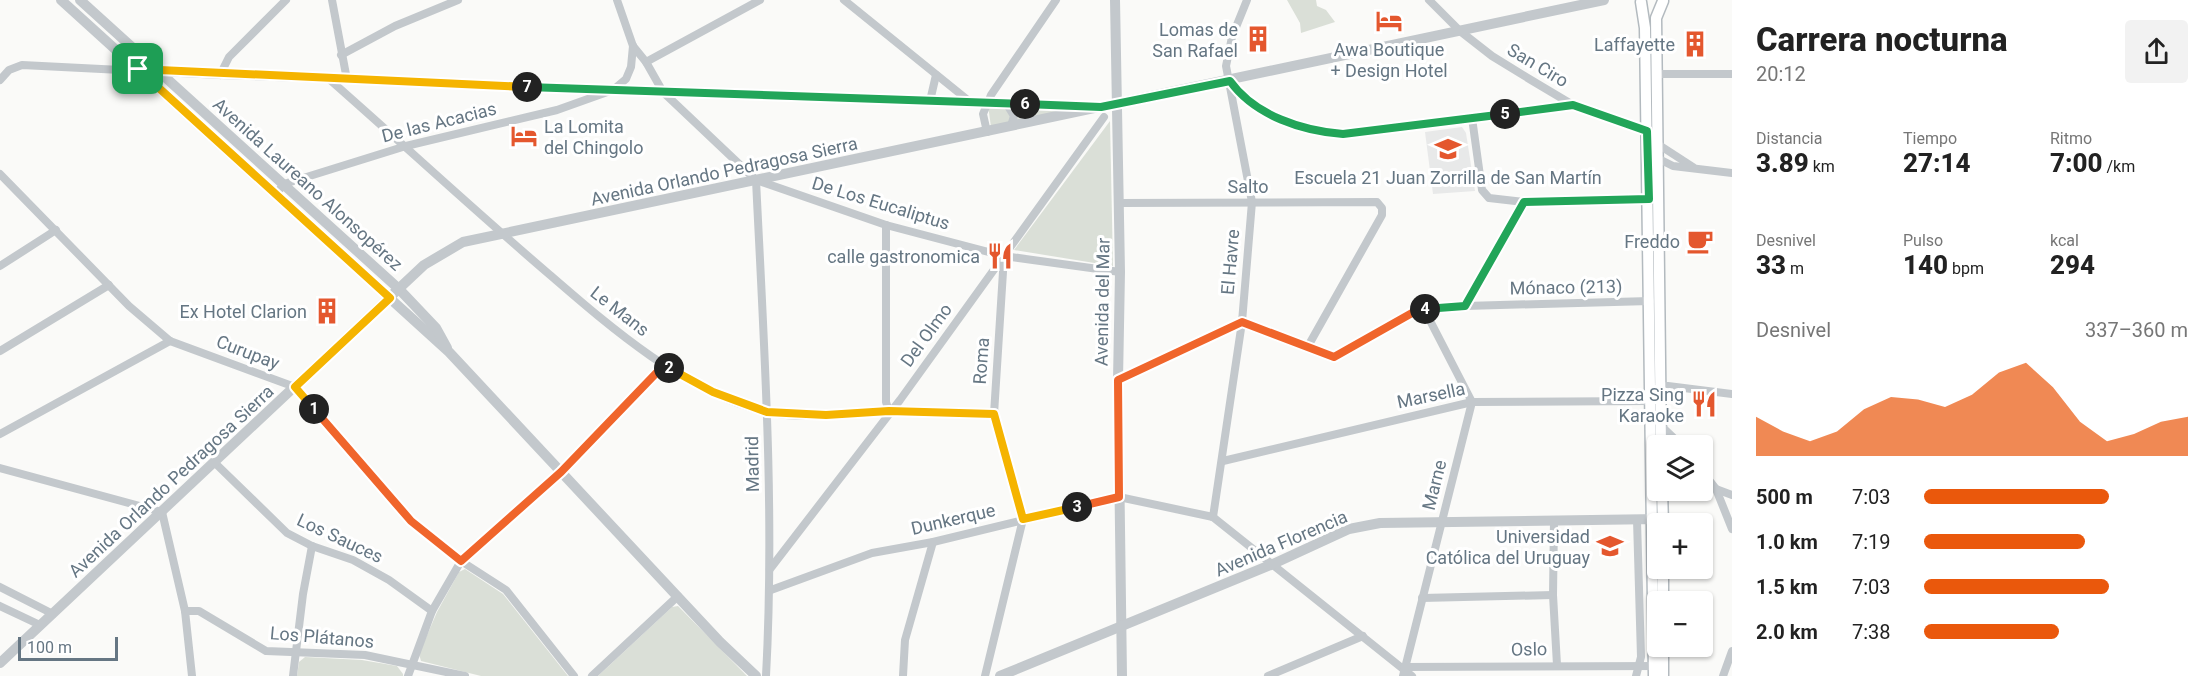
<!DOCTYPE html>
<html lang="es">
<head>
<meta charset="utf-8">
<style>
  :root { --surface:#fff; --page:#f2f2f2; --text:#222; --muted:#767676; --accent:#ea580c }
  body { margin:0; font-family:Roboto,sans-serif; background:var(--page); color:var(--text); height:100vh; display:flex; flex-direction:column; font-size:22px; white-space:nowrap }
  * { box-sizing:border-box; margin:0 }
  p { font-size:20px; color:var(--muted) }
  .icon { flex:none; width:33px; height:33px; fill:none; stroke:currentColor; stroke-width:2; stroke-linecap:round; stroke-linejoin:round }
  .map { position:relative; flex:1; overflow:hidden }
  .drawer { display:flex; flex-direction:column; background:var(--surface); width:480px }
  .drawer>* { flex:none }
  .fabs { position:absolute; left:1647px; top:435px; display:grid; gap:12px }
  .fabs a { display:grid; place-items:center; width:66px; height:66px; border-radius:6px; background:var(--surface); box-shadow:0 2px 4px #0004; font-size:30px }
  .scale { position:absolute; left:18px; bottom:15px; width:100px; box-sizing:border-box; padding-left:6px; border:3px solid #657683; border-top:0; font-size:16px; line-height:21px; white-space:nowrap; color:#657683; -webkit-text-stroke:4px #fff; paint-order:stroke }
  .pin { position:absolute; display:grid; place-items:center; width:51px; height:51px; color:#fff; margin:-26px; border-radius:12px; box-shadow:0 3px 9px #0006 }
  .km { position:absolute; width:30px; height:30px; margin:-15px; border-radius:50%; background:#222; color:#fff; font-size:16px; line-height:30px; text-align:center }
  .round { display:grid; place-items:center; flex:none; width:63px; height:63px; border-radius:6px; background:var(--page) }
  .summary { display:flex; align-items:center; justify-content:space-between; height:102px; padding:0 24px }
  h1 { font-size:33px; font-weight:800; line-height:45px }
  .figures { display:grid; grid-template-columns:repeat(3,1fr); gap:9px; height:102px; padding:6px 24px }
  .figures div { display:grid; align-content:center }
  .figures b { font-size:26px; font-weight:800 }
  .figures small { font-size:16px; font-weight:400 }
  .figures p { font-size:16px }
  .chart { height:168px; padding:12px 24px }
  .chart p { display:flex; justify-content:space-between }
  .chart svg { width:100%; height:108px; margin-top:6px; fill:var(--accent); opacity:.7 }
  ul { padding:0 24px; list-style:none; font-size:20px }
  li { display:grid; grid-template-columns:96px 72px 1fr; align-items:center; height:45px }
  li i { height:15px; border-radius:8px; background:var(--accent) }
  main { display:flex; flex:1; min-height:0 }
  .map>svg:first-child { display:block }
  .built { fill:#e8e9e9 }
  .green { fill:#dadfd7 }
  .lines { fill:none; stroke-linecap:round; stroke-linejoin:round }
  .secondary-casing { stroke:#b3babf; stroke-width:13 }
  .minor { stroke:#c3c8cc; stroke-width:8 }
  .tertiary { stroke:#c3c8cc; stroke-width:10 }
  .secondary { stroke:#fff; stroke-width:10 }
  .split-1-casing { stroke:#fff; stroke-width:12 }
  .split-2-casing { stroke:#fff; stroke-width:12 }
  .split-3-casing { stroke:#fff; stroke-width:12 }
  .split-4-casing { stroke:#fff; stroke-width:12 }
  .split-5-casing { stroke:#fff; stroke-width:12 }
  .split-6-casing { stroke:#fff; stroke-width:12 }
  .split-7-casing { stroke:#fff; stroke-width:12 }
  .split-8-casing { stroke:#fff; stroke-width:12 }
  .split-1 { stroke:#f5b400; stroke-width:8 }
  .split-2 { stroke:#f0652b; stroke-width:8 }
  .split-3 { stroke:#f5b400; stroke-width:8 }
  .split-4 { stroke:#f0652b; stroke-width:8 }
  .split-5 { stroke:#22a559; stroke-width:8 }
  .split-6 { stroke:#22a559; stroke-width:8 }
  .split-7 { stroke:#22a559; stroke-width:8 }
  .split-8 { stroke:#f5b400; stroke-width:8 }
  .labels { text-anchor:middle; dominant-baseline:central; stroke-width:6; stroke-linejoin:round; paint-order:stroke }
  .poi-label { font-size:18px; fill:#657683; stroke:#fff; text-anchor:end }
  .street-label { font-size:18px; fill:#657683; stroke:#fff }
</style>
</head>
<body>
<main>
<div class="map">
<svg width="1732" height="676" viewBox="0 0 1732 676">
  <rect width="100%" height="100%" fill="#fafaf8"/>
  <polygon class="built" points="1462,127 1466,133 1475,191 1433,194 1425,132"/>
  <g class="green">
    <polygon points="1287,0 1316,0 1317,6 1326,10 1335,22 1301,33 1300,23"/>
    <polygon points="988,105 1075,109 991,127"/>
    <polygon points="1110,121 1113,266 1014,250"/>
    <polygon points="465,569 503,594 568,676 481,676 421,661 419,654 437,612 459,572"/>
    <polygon points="678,606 747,676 598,676 672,607"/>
    <polygon points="305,657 362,660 397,666 403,674 403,676 297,676 299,662"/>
  </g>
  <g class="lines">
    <g class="secondary-casing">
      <g id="secondary">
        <polyline points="1641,2 1645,28 1654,676"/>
        <polyline points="1661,446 1656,18 1663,1"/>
        <polyline points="1662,490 1663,524"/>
        <polyline points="1663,568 1663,602"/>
        <polyline points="1663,676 1663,646"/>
      </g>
    </g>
    <g class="minor">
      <polyline points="332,0 347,80"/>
      <polyline points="617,0 633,46 646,62 663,92 756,180 886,225 1004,256 1120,272"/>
      <polyline points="844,0 969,101"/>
      <polyline points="1429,0 1460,31 1492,56 1531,80 1573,105 1647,131"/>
      <polyline points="341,55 395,26 458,0"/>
      <polyline points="646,62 760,0"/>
      <polyline points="1656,74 1732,74"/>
      <polyline points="220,75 229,57 286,0"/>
      <path d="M 329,79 C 403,144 475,211 550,275 C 610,327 687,394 767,412 C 807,421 850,412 890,411 C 924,410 959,413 994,414"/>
      <polyline points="0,80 9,70 22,65 220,75 1088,107"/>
      <path d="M 1232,84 C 1255,117 1305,131 1343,134 L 1573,105"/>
      <polyline points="930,101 936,75"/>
      <polyline points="1006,103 1014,116 1011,126"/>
      <polyline points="1472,118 1482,190 1489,198 1524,202 1649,199"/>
      <polyline points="987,132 983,114 991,95 1056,0"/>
      <polyline points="1656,143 1693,167"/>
      <polyline points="1655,157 1673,166 1732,173"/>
      <polyline points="0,174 129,306 170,341 295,387 411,521 461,561 506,590 574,676"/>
      <path d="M 756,180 C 764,345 775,511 766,676"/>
      <polyline points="276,194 284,184 406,146 557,110 613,90 626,79 631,67 633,46"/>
      <polyline points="1119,203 1377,202 1382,208 1382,215 1307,348"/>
      <polyline points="886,225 886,402 889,411"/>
      <polyline points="0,266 56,230"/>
      <polyline points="1465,306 1524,202"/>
      <polyline points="0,351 109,285"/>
      <polyline points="1118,380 1242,322 1334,357 1412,313 1465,306 1650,301"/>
      <polyline points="1655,387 1668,386 1732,394"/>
      <polyline points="1660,425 1682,446"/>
      <polyline points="0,434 170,341"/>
      <polyline points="1223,461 1472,402 1650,401"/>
      <polyline points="215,463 287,533 312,546 353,560 389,580 432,611"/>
      <polyline points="0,468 162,512 185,611 192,676"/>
      <polyline points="1702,471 1716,489 1732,529"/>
      <polyline points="1716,489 1732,495"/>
      <polyline points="1213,517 1242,322 1252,202 1226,66 1232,37 1247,0"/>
      <polyline points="1554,521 1553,595 1557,665"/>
      <polyline points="770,569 900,400 1104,117"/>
      <polyline points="0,587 53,614"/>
      <polyline points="771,590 872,553 933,542 1119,497 1213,517 1412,676"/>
      <polyline points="1422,598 1553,595"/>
      <polyline points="0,606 40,625"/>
      <polyline points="185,611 199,611 266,651 365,655 465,676"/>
      <polyline points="1404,667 1658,666"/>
      <polyline points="293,676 303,594 312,546"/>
      <polyline points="408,676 432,611 461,561 561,472 664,365"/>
      <polyline points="592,676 678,596"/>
      <polyline points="903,676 905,640 933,542"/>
      <polyline points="985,676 1023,519 994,414 1004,256"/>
      <polyline points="1268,676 1363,636"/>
      <polyline points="1403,676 1472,402 1424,309"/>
      <polyline points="1636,676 1641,657 1637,520"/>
      <polyline points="1723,676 1732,651"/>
    </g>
    <g class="tertiary">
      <polyline points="61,0 449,352 720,642 756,676"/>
      <polyline points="80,0 399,289 436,328 447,348"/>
      <polyline points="1115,0 1120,272 1118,380 1122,676"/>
      <polyline points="0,663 424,265 463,242 1604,0"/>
      <polyline points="1000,676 1273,564 1349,529 1380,523 1659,519"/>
    </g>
    <use href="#secondary" class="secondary"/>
  </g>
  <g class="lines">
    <g class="split-1-casing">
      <polyline id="split-1" points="138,69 390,298 295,387 314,409"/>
    </g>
    <g class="split-2-casing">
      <polyline id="split-2" points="314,409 411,521 461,561 561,472 664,365 669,368"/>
    </g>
    <g class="split-3-casing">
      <polyline id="split-3" points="669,368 713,392 767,412 826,415 889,411 994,414 1023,519 1077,507"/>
    </g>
    <g class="split-4-casing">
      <polyline id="split-4" points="1077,507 1119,497 1118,380 1242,322 1334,357 1412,313 1425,309"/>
    </g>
    <g class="split-5-casing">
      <polyline id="split-5" points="1425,309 1465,306 1524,202 1649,199 1647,131 1573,105 1505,114"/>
    </g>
    <g class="split-6-casing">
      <path id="split-6" d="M 1025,104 L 1101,107 L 1230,81 C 1255,116 1303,131 1343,134 L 1505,114"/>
    </g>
    <g class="split-7-casing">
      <polyline id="split-7" points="527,87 1025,104"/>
    </g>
    <g class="split-8-casing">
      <polyline id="split-8" points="138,69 527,87"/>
    </g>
    <use href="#split-1" class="split-1"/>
    <use href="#split-2" class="split-2"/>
    <use href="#split-3" class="split-3"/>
    <use href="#split-4" class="split-4"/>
    <use href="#split-5" class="split-5"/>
    <use href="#split-6" class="split-6"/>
    <use href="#split-7" class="split-7"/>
    <use href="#split-8" class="split-8"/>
  </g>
  <defs>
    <g id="hotel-bare" transform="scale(2.07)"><path d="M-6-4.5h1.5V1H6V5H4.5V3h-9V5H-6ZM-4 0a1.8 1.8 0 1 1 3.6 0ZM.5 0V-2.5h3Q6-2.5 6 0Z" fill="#e4572e" stroke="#fff" stroke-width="2.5" paint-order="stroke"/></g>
    <g id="building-bare" transform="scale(2.07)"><path d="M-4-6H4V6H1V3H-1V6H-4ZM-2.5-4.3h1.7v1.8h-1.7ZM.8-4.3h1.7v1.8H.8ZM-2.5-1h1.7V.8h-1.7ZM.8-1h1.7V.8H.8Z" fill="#e4572e" stroke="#fff" stroke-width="2.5" paint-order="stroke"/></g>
    <g id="school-bare" transform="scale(2.07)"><path d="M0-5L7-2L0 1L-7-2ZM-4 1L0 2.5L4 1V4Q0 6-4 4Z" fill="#e4572e" stroke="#fff" stroke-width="2.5" paint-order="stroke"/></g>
    <g id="cafe-bare" transform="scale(2.07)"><path d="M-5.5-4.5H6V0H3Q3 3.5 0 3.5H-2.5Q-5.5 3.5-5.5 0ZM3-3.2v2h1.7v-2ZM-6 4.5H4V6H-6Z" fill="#e4572e" stroke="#fff" stroke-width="2.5" paint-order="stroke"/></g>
    <g id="restaurant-bare" transform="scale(2.07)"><path d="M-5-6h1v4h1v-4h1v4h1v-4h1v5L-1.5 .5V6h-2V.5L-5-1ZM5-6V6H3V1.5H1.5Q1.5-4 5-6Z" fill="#e4572e" stroke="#fff" stroke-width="2.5" paint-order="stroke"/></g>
    <g id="university-bare" transform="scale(2.07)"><path d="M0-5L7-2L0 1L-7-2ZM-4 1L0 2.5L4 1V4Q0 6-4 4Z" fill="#e4572e" stroke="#fff" stroke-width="2.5" paint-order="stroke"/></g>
  </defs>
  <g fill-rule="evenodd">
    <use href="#hotel-bare" x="1389" y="21"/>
    <use href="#building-bare" x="1258" y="39"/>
    <use href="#building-bare" x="1695" y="44"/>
    <use href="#hotel-bare" x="524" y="136"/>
    <use href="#school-bare" x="1448" y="149"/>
    <use href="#cafe-bare" x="1700" y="241"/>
    <use href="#restaurant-bare" x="1000" y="256"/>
    <use href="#building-bare" x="327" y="311"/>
    <use href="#restaurant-bare" x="1704" y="404"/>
    <use href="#university-bare" x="1610" y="546"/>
  </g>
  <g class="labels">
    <g class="poi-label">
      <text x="1238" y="29">Lomas de<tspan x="1238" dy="21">San Rafael</tspan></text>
      <text x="1675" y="44">Laffayette</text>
      <text x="1389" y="49" text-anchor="middle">Awa Boutique<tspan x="1389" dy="21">+ Design Hotel</tspan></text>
      <text x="544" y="126" text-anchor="start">La Lomita<tspan x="544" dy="21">del Chingolo</tspan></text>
      <text x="1448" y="177" text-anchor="middle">Escuela 21 Juan Zorrilla de San Martín</text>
      <text x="1680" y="241">Freddo</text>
      <text x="980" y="256">calle gastronomica</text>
      <text x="307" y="311">Ex Hotel Clarion</text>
      <text x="1684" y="394">Pizza Sing<tspan x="1684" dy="21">Karaoke</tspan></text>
      <text x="1590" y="536">Universidad<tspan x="1590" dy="21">Católica del Uruguay</tspan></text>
    </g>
    <g class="street-label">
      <text transform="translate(1538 65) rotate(31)">San Ciro</text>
      <text transform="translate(439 122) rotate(-14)">De las Acacias</text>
      <text transform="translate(724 171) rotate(-12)">Avenida Orlando Pedragosa Sierra</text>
      <text transform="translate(308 184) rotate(42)">Avenida Laureano Alonsopérez</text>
      <text x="1248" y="186">Salto</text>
      <text transform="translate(881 203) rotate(17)">De Los Eucaliptus</text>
      <text transform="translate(1230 262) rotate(-85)">El Havre</text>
      <text transform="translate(1566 287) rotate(-1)">Mónaco (213)</text>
      <text transform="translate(1102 302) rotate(-89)">Avenida del Mar</text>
      <text transform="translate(620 311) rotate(38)">Le Mans</text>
      <text transform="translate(926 335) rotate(-54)">Del Olmo</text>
      <text transform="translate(248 352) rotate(21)">Curupay</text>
      <text transform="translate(981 361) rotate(-86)">Roma</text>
      <text transform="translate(1431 395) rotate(-12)">Marsella</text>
      <text transform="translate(752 464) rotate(-91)">Madrid</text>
      <text transform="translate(171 481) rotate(-43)">Avenida Orlando Pedragosa Sierra</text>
      <text transform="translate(1434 485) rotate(-76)">Marne</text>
      <text transform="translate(953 519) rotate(-13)">Dunkerque</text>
      <text transform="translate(340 538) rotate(25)">Los Sauces</text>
      <text transform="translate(1281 543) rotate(-23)">Avenida Florencia</text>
      <text transform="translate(322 637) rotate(5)">Los Plátanos</text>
      <text transform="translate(1529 649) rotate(-1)">Oslo</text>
    </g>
  </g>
</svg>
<div class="fabs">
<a><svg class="icon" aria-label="layers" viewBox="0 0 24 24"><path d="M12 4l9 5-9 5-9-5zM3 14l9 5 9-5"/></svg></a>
<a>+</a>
<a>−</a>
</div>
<div class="scale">100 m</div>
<div class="pin" style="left:138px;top:69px;background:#1e9e55"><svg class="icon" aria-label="arrive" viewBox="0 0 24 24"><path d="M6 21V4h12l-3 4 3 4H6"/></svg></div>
<b class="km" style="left:314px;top:409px">1</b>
<b class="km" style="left:669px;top:368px">2</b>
<b class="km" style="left:1077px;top:507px">3</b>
<b class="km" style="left:1425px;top:309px">4</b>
<b class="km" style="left:1505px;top:114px">5</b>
<b class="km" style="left:1025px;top:104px">6</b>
<b class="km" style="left:527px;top:87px">7</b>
</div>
<section class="drawer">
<div class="summary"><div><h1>Carrera nocturna</h1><p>20:12</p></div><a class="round"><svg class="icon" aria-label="share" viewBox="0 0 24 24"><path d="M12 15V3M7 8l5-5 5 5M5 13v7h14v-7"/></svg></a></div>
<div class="figures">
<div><p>Distancia</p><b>3.89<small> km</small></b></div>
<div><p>Tiempo</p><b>27:14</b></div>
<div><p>Ritmo</p><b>7:00<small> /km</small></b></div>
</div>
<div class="figures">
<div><p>Desnivel</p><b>33<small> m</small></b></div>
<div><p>Pulso</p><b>140<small> bpm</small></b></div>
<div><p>kcal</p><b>294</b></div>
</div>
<div class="chart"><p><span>Desnivel</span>337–360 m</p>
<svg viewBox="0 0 160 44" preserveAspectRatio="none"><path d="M0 44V28L10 34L20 38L30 34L40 25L50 20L60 21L70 24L80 19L90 10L100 6L110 16L120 30L130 38L140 35L150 30L160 28V44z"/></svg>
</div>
<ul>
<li><b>500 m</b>7:03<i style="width:70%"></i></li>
<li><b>1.0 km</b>7:19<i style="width:61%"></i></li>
<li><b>1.5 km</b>7:03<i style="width:70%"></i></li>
<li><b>2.0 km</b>7:38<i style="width:51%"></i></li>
</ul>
</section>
</main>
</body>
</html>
